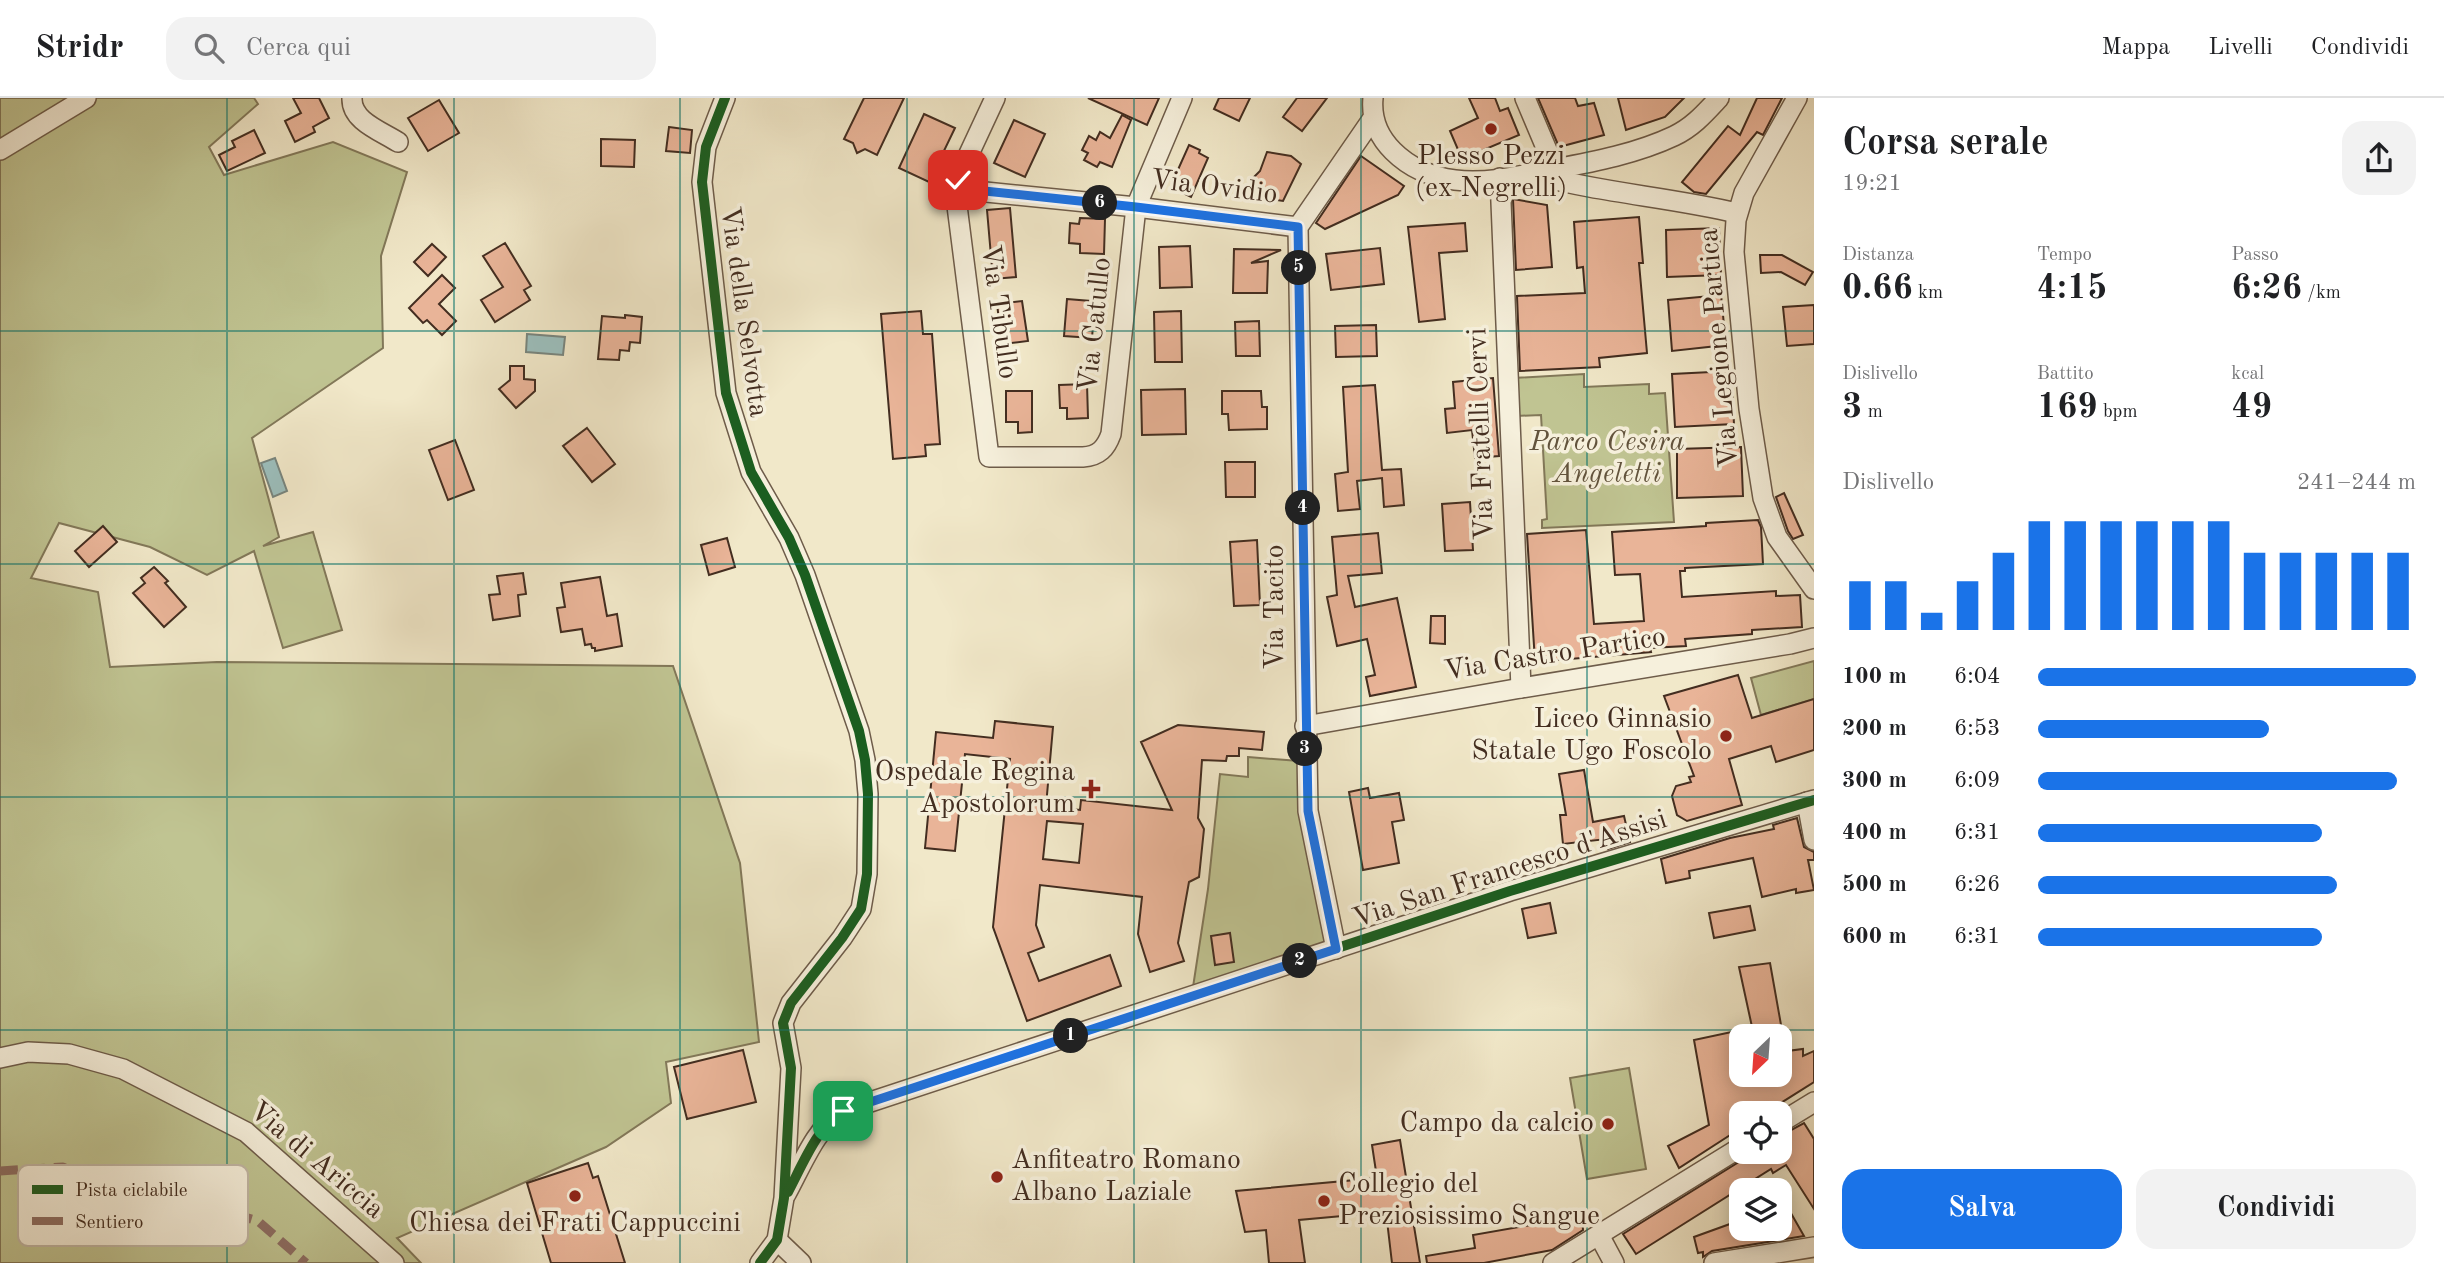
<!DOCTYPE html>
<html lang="it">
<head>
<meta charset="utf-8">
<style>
  :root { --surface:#fff; --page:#f2f2f2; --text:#202124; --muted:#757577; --line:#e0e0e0; --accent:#1a73e8 }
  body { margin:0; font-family:"Old Standard TT",serif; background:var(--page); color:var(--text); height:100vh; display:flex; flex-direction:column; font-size:26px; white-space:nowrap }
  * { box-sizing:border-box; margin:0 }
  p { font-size:23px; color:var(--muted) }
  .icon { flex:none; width:38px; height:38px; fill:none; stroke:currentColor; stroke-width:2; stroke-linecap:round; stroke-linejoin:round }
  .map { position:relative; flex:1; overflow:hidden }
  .drawer { display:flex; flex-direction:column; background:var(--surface); width:630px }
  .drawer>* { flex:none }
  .needle { width:46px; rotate:205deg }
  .tools { position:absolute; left:1729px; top:926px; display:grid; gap:14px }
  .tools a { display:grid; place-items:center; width:63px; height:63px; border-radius:14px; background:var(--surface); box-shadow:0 4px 18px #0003; font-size:35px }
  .pin { position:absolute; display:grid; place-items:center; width:60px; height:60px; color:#fff; margin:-30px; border-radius:14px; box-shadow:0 4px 10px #0006 }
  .km { position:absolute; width:35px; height:35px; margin:-18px; border-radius:50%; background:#222; color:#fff; font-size:19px; line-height:35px; text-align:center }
  .round { display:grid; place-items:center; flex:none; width:74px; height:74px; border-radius:21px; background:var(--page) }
  .headline { display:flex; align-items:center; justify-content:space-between; height:119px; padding:0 28px }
  h1 { font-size:38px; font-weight:600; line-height:52px }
  .stats { display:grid; grid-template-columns:repeat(3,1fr); gap:10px; height:119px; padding:7px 28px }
  .stats div { display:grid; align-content:center }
  .stats b { font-size:35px; font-weight:600 }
  .stats small { font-size:19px; font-weight:400 }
  .stats p { font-size:19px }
  .chart { height:196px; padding:14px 28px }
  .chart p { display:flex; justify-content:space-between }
  .chart svg { width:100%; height:126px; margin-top:7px; stroke:var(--accent); stroke-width:6 }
  .cta { display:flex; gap:14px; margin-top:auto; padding:14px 28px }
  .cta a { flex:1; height:80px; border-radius:21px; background:var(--accent); color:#fff; font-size:28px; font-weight:600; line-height:80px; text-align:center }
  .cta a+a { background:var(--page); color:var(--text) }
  ul { padding:0 28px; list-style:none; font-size:23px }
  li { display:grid; grid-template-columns:112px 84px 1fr; align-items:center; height:52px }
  li i { height:18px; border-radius:9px; background:var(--accent) }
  header { display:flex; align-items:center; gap:42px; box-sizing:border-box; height:98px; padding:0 35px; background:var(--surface); border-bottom:2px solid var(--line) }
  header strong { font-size:33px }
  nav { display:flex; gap:38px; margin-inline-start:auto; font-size:24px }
  .search { width:490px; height:63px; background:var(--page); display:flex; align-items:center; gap:18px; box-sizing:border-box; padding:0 24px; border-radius:21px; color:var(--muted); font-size:26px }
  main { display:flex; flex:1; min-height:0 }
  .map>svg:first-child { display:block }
  .green { fill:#c0c492; stroke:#827859; stroke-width:2 }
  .water { fill:#9cbfbd; stroke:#78857e; stroke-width:2 }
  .building { fill:#e9b498; stroke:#432d20; stroke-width:2; fill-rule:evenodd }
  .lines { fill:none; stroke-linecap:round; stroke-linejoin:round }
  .minor-casing { stroke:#6e5c4a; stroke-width:22 }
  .minor { stroke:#f6f0dc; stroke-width:19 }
  .quiet { stroke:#8d6e63; stroke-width:9; stroke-dasharray:18 9; stroke-linecap:butt }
  .cycleway-casing { stroke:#f6f0dc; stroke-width:15 }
  .cycleway { stroke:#1b5e20; stroke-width:10 }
  .route-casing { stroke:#fff; stroke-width:14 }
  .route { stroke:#1a73e8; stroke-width:9 }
  .grid { fill:none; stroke:#0f766e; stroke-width:2; stroke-opacity:0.55 }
  .poi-dot { fill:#8f2418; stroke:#f6f0dc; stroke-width:2.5 }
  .labels { text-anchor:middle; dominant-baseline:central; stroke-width:7; stroke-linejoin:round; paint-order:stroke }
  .poi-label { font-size:28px; fill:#432d20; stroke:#f6f0dc; text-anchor:end }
  .street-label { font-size:28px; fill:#432d20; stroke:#f6f0dc }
  .park-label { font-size:28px; font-style:italic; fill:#62533c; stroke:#f6f0dc }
  .key { fill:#f6f0dc; stroke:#c0b6a4; stroke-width:2 }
  .key-label { font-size:19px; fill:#432d20 }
</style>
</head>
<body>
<header>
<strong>Stridr</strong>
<div class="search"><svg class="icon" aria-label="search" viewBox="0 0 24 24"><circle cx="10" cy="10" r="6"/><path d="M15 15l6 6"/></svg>Cerca qui</div>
<nav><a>Mappa</a><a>Livelli</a><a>Condividi</a></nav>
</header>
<main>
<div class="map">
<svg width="1814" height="1165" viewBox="0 0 1814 1165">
  <rect width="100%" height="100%" fill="#f1e8c9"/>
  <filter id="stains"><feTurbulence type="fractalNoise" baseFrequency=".00286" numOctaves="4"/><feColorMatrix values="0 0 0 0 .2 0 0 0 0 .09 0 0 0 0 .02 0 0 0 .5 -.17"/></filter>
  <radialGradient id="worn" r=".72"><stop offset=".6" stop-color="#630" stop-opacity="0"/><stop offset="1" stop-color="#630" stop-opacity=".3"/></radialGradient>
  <g class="green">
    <polygon points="0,0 254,0 258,6 209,49 224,77 333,44 407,74 381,158 383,250 252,340 279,439 263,448 313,434 342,532 283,550 254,453 207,477 150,449 59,425 31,480 98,494 110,569 217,564 673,568 740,765 759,944 666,964 671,1005 606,1049 397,1140 421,1165 0,1165"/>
    <polygon points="1584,276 1584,289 1649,286 1649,296 1665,295 1674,424 1542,430 1542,422 1547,421 1541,317 1516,318 1514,280"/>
    <polygon points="1814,563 1814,601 1761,617 1751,580"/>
    <polygon points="1248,659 1299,663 1326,847 1193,889 1208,791 1220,676 1248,679"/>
    <polygon points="1629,970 1646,1071 1587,1081 1570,980"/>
  </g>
  <g class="water">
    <polygon points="527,236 565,239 563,257 526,254"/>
    <polygon points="275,360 287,393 273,399 261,365"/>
  </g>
  <g class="building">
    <polygon points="293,0 319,0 329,20 313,29 315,34 295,44 285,23 301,15"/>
    <polygon points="864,0 904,0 877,57 865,51 857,55 853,45 844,41"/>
    <polygon points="1088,0 1159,0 1147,27"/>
    <polygon points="1219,0 1250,0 1239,23 1214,11"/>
    <polygon points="1297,0 1327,0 1302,33 1283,19"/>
    <polygon points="1469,0 1495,0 1500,13 1508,10 1519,37 1462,61 1450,33 1478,20"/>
    <polygon points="1538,0 1575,0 1578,8 1594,5 1604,37 1559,49"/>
    <polygon points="1618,0 1684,0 1665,19 1626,32"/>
    <polygon points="1757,0 1782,0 1763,37 1757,34 1706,96 1694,94 1682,84 1728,28 1740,37"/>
    <polygon points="439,2 459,35 428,53 408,20"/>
    <polygon points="924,16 955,30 929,84 899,70"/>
    <polygon points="1122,17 1131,22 1112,69 1100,64 1097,69 1084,62 1088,55 1082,52 1089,38 1096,42 1100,34 1110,40"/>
    <polygon points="1014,22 1045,36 1025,79 994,65"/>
    <polygon points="669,29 692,32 690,55 666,53"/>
    <polygon points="254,32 265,55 227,73 219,57 235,49 232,43"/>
    <polygon points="601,41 635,42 634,69 601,68"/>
    <polygon points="1189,47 1200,52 1199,55 1208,60 1191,99 1177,92 1179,88 1172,85"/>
    <polygon points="1267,54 1291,58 1301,66 1283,103 1270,101 1251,82 1260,73"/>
    <polygon points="1361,58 1404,88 1398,97 1325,131 1316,125"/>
    <polygon points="1513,101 1547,107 1552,169 1516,172"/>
    <polygon points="1010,110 1016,179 993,181 987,112"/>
    <polygon points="1639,119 1643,165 1639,165 1647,255 1599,260 1600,269 1520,273 1517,198 1585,195 1583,169 1577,170 1574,124"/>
    <polygon points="1080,120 1105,121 1104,156 1080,155 1080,146 1069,145 1070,125 1079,126"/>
    <polygon points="1465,125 1467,153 1439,155 1445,221 1419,224 1408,129"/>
    <polygon points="1719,130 1721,177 1667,179 1666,132"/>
    <polygon points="505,145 531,188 524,192 530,202 495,224 481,202 503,189 483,158"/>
    <polygon points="432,146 446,159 428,178 414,164"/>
    <polygon points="1190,148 1192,189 1160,190 1159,149"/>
    <polygon points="1380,150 1384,186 1331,192 1326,156"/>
    <polygon points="1234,151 1281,152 1251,165 1268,163 1267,195 1233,195"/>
    <polygon points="1760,157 1782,157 1813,174 1805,187 1781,174 1761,175"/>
    <polygon points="442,177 455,190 439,206 456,223 442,237 427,222 423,225 409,210"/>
    <polygon points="1721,197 1726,247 1672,253 1668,202"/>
    <polygon points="1067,201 1091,203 1092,215 1094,215 1092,240 1064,238"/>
    <polygon points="1022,203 1028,243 1002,246 997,206"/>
    <polygon points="1814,207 1814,246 1787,248 1783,209"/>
    <polygon points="921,213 923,236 932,236 940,346 925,347 926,358 893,361 881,216"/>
    <polygon points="1181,213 1182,264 1155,264 1154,214"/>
    <polygon points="625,217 642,219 640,245 630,244 629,253 620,252 619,262 598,261 602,218 625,220"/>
    <polygon points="1259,223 1260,258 1236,258 1235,224"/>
    <polygon points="1376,227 1377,258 1336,259 1335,228"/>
    <polygon points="510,268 524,268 524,281 535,282 535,293 516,310 499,291 510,282"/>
    <polygon points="1731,273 1734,326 1675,329 1672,276"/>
    <polygon points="1493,280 1499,358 1475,360 1472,332 1447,335 1445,311 1455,310 1453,284"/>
    <polygon points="1087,286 1088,320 1067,321 1067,310 1060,310 1059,287"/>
    <polygon points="1375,287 1382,372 1401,371 1404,407 1384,409 1382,380 1357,383 1360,411 1338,413 1335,376 1348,374 1343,289"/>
    <polygon points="1185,291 1186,336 1142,337 1141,292"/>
    <polygon points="1006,293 1032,293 1032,334 1018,335 1018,324 1006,324"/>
    <polygon points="1222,293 1261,293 1262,309 1267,309 1267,331 1229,332 1228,316 1222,316"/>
    <polygon points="587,330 615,366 592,384 563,348"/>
    <polygon points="455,342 474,392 448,402 429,352"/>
    <polygon points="1741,349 1743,398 1677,400 1677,351"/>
    <polygon points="1225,364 1255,364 1255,399 1226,399"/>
    <polygon points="1784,395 1803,437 1793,441 1788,433 1776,399"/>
    <polygon points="1470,404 1473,452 1445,453 1442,406"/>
    <polygon points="1758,422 1761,429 1763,466 1685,470 1685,473 1680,473 1682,499 1776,493 1776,498 1800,497 1802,529 1752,532 1752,536 1685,541 1686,548 1650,550 1651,554 1535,564 1527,436 1586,432 1594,526 1644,523 1640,476 1615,477 1612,434 1706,428 1706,425"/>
    <polygon points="103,428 117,444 89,469 75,453"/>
    <polygon points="1378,435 1382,475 1348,478 1355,509 1397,500 1416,589 1370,598 1366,579 1375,577 1367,541 1337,548 1327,499 1337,497 1332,439"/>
    <polygon points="727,440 735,469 709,477 701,447"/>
    <polygon points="1257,442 1260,507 1234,508 1230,444"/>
    <polygon points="154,469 168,483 165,485 186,509 164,529 133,495 145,485 141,480"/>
    <polygon points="523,475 526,496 518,497 520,518 493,522 489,497 500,496 497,478"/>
    <polygon points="600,479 607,518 617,516 622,548 595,553 595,550 592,550 591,546 585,547 582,531 561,534 557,510 565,509 561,485"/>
    <polygon points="1431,518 1445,518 1445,546 1430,545"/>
    <polygon points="1738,577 1752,620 1814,601 1814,652 1776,664 1771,648 1729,661 1742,707 1687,723 1677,717 1672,698 1676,688 1691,684 1689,679 1694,678 1664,598"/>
    <path d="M 995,623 L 1053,629 L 1046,708 L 1080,712 L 1081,702 L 1172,712 L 1141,644 L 1178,627 L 1264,634 L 1262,652 L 1239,650 L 1239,658 L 1227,658 L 1226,663 L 1202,662 L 1198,720 L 1204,731 L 1199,779 L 1189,784 L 1178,845 L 1184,863 L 1150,874 L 1138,836 L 1142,799 L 1040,787 L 1036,827 L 1044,849 L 1028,855 L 1039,883 L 1110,857 L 1121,888 L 1027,923 L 993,829 L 1010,661 L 965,656 L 955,753 L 925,750 L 936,634 L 993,640 ZM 1047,723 L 1083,726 L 1079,765 L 1043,761 Z"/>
    <polygon points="1584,672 1593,724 1624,718 1630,744 1608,751 1606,741 1563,746 1560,717 1566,717 1559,676"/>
    <polygon points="1368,690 1370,700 1399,695 1404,722 1392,724 1399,765 1363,772 1349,694"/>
    <polygon points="1797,720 1804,749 1814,754 1814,762 1808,762 1814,792 1796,795 1796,791 1762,799 1753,760 1689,773 1690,780 1666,785 1661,761 1730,740 1774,731 1773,727"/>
    <polygon points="1550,805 1556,835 1528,840 1522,811"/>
    <polygon points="1750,808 1755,832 1714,840 1709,815"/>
    <polygon points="1230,835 1234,864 1215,867 1211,838"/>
    <polygon points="1770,865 1783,938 1754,938 1739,869"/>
    <polygon points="1741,932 1741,976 1780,976 1780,954 1803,951 1803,958 1814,953 1814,984 1765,1015 1741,1015 1741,1030 1679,1070 1668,1048 1709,1027 1694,942"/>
    <polygon points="743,952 756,1004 687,1021 674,969"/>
    <polygon points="1804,1025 1814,1041 1814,1111 1786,1067 1773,1075 1771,1071 1636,1156 1623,1136 1755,1054 1780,1054 1780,1038"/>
    <polygon points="1400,1042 1420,1165 1392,1165 1386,1114 1299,1122 1305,1165 1269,1165 1266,1132 1245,1134 1236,1093 1377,1080 1372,1047"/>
    <polygon points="588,1065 593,1080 598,1078 625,1165 551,1165 527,1085"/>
    <polygon points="1780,1096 1804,1138 1712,1153 1703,1159 1703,1154 1698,1155 1694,1139 1741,1122 1741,1130 1780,1130"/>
    <polygon points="1582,1118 1583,1132 1552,1152 1484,1165 1427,1165 1426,1158 1475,1150 1473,1137"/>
  </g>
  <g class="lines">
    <g class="minor-casing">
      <g id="minor">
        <path d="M 352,0 C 351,23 381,33 398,44"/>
        <polyline points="725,0 706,49 702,84 726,295 751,374 789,440 805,477 859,633 865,662 868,696 867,776 861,811 842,840 791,905 783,925 791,970 784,1100 777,1142 760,1165"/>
        <path d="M 995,0 L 961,73 L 956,100 L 989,359 L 1083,359 C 1099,358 1106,350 1111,336 L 1136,109 L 1182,0"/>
        <path d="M 1373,0 C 1371,21 1378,38 1393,53 C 1410,70 1432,79 1455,82 C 1486,86 1520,78 1550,72 C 1592,64 1636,56 1674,38 C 1693,29 1705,15 1719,0"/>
        <polyline points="1525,0 1555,71"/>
        <polyline points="1797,0 1744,95 1736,122 1734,154 1749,311 1763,400 1777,439 1814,491"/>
        <polyline points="0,52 86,0"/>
        <path d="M 1536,77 C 1602,95 1670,99 1737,115"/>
        <polyline points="1500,80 1521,590"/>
        <polyline points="956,91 1136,109 1298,129"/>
        <polyline points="1305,628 1521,590 1790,546 1814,540"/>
        <polyline points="1807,704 1814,742"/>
        <polyline points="1336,851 1308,713 1298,129 1373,20"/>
        <polyline points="0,960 28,954 69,956 123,971 246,1034 394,1165"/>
        <polyline points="1780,1025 1814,1004"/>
        <path d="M 786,1096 C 800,1071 817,1027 843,1013 L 1510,793 L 1814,702"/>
        <polyline points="1599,1137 1614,1165"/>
        <polyline points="777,1142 801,1165"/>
        <polyline points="1553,1165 1741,1049"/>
        <polyline points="1714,1165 1814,1149"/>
      </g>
    </g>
    <use href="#minor" class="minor"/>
    <polyline class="quiet" points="0,1073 63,1069 119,1096 184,1101 258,1123 306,1165"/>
    <g class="cycleway-casing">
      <g id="cycleway">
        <polyline points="725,0 706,49 702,84 726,295 751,374 789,440 805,477 859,633 865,662 868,696 867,776 861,811 842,840 791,905 783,925 791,970 784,1100 777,1142 760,1165"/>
        <path d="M 788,1094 C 801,1070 818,1027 843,1013 L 1510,793 L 1814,702"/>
      </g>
    </g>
    <use href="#cycleway" class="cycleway"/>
  </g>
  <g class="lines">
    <g class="route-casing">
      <polyline id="route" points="843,1013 1336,851 1308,713 1298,129 1136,109 956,90 958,82"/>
    </g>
    <use href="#route" class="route"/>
  </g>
  <path class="grid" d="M 227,0 L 227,1165M 454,0 L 454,1165M 680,0 L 680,1165M 907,0 L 907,1165M 1134,0 L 1134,1165M 1361,0 L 1361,1165M 1587,0 L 1587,1165M 0,233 L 1814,233M 0,466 L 1814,466M 0,699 L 1814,699M 0,932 L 1814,932"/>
  <g class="poi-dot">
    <circle cx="1491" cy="31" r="7"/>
    <circle cx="1726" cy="638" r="7"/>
    <path d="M1087.5 680.5h7v7h7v7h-7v7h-7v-7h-7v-7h7z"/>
    <circle cx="1608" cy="1026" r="7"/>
    <circle cx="997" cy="1079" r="7"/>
    <circle cx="575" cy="1098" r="7"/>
    <circle cx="1324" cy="1103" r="7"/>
  </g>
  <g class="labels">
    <g class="poi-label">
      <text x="1491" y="59" text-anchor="middle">Plesso Pezzi<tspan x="1491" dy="32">(ex Negrelli)</tspan></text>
      <text x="1712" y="622">Liceo Ginnasio<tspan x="1712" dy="32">Statale Ugo Foscolo</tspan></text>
      <text x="1075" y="675">Ospedale Regina<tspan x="1075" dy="32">Apostolorum</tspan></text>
      <text x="1594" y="1026">Campo da calcio</text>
      <text x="1011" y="1063" text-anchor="start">Anfiteatro Romano<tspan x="1011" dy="32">Albano Laziale</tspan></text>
      <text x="1338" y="1087" text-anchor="start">Collegio del<tspan x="1338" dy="32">Preziosissimo Sangue</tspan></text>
      <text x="575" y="1126" text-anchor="middle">Chiesa dei Frati Cappuccini</text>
    </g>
    <g class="street-label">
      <text transform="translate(1214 90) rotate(7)">Via Ovidio</text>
      <text transform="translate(743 214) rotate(82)">Via della Selvotta</text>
      <text transform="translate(998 214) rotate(82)">Via Tibullo</text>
      <text transform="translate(1096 227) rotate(-84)">Via Catullo</text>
      <text transform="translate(1720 250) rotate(-95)">Via Legione Partica</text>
      <text transform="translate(1482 336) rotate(-92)">Via Fratelli Cervi</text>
      <text transform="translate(1276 509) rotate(-90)">Via Tacito</text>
      <text transform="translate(1555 557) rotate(-9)">Via Castro Partico</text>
      <text transform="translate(1510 772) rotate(-18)">Via San Francesco d'Assisi</text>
      <text transform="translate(316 1063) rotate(40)">Via di Ariccia</text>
    </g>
    <g class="park-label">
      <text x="1607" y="345">Parco Cesira<tspan x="1607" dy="32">Angeletti</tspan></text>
    </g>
  </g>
  <rect x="18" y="1067" width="230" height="81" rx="10" class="key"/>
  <rect x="32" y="1087" width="31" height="9" fill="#1b5e20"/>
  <rect x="32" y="1119" width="31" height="8" fill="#8d6e63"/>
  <g class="key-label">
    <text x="75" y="1098">Pista ciclabile</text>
    <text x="75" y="1130">Sentiero</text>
  </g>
  <rect width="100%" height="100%" filter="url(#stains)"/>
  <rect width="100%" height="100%" fill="url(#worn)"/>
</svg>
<div class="tools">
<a><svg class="needle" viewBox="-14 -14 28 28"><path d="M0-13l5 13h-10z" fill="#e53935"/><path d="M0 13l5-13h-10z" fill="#757577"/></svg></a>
<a><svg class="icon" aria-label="locate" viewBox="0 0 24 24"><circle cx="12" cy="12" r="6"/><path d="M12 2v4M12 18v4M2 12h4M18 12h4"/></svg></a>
<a><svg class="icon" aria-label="layers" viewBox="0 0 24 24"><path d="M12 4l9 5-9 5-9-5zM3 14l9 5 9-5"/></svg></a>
</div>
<div class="pin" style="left:843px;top:1013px;background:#1e9e55"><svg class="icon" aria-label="arrive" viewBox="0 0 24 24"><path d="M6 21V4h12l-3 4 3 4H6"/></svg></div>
<div class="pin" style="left:958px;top:82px;background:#d93025"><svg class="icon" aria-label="check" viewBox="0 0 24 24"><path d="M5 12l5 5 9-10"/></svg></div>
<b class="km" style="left:1071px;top:938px">1</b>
<b class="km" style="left:1300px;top:863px">2</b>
<b class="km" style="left:1305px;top:651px">3</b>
<b class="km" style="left:1303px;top:410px">4</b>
<b class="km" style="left:1299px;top:170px">5</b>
<b class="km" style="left:1100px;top:105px">6</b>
</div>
<section class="drawer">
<div class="headline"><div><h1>Corsa serale</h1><p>19:21</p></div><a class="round"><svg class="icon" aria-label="share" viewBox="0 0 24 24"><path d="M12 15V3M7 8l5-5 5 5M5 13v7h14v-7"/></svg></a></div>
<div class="stats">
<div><p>Distanza</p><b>0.66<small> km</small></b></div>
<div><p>Tempo</p><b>4:15</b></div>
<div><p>Passo</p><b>6:26<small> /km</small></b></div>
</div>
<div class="stats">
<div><p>Dislivello</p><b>3<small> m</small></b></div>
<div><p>Battito</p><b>169<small> bpm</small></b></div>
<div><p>kcal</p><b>49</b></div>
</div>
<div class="chart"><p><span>Dislivello</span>241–244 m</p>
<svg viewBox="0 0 160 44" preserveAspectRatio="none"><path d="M5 44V27M15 44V27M25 44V38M35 44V27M45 44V17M55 44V6M65 44V6M75 44V6M85 44V6M95 44V6M105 44V6M115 44V17M125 44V17M135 44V17M145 44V17M155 44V17"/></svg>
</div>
<ul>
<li><b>100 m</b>6:04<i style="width:100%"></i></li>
<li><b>200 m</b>6:53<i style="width:61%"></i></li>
<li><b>300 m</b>6:09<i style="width:95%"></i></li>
<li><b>400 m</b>6:31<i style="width:75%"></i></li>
<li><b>500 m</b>6:26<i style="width:79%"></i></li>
<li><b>600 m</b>6:31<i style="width:75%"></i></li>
</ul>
<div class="cta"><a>Salva</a><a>Condividi</a></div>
</section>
</main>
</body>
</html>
